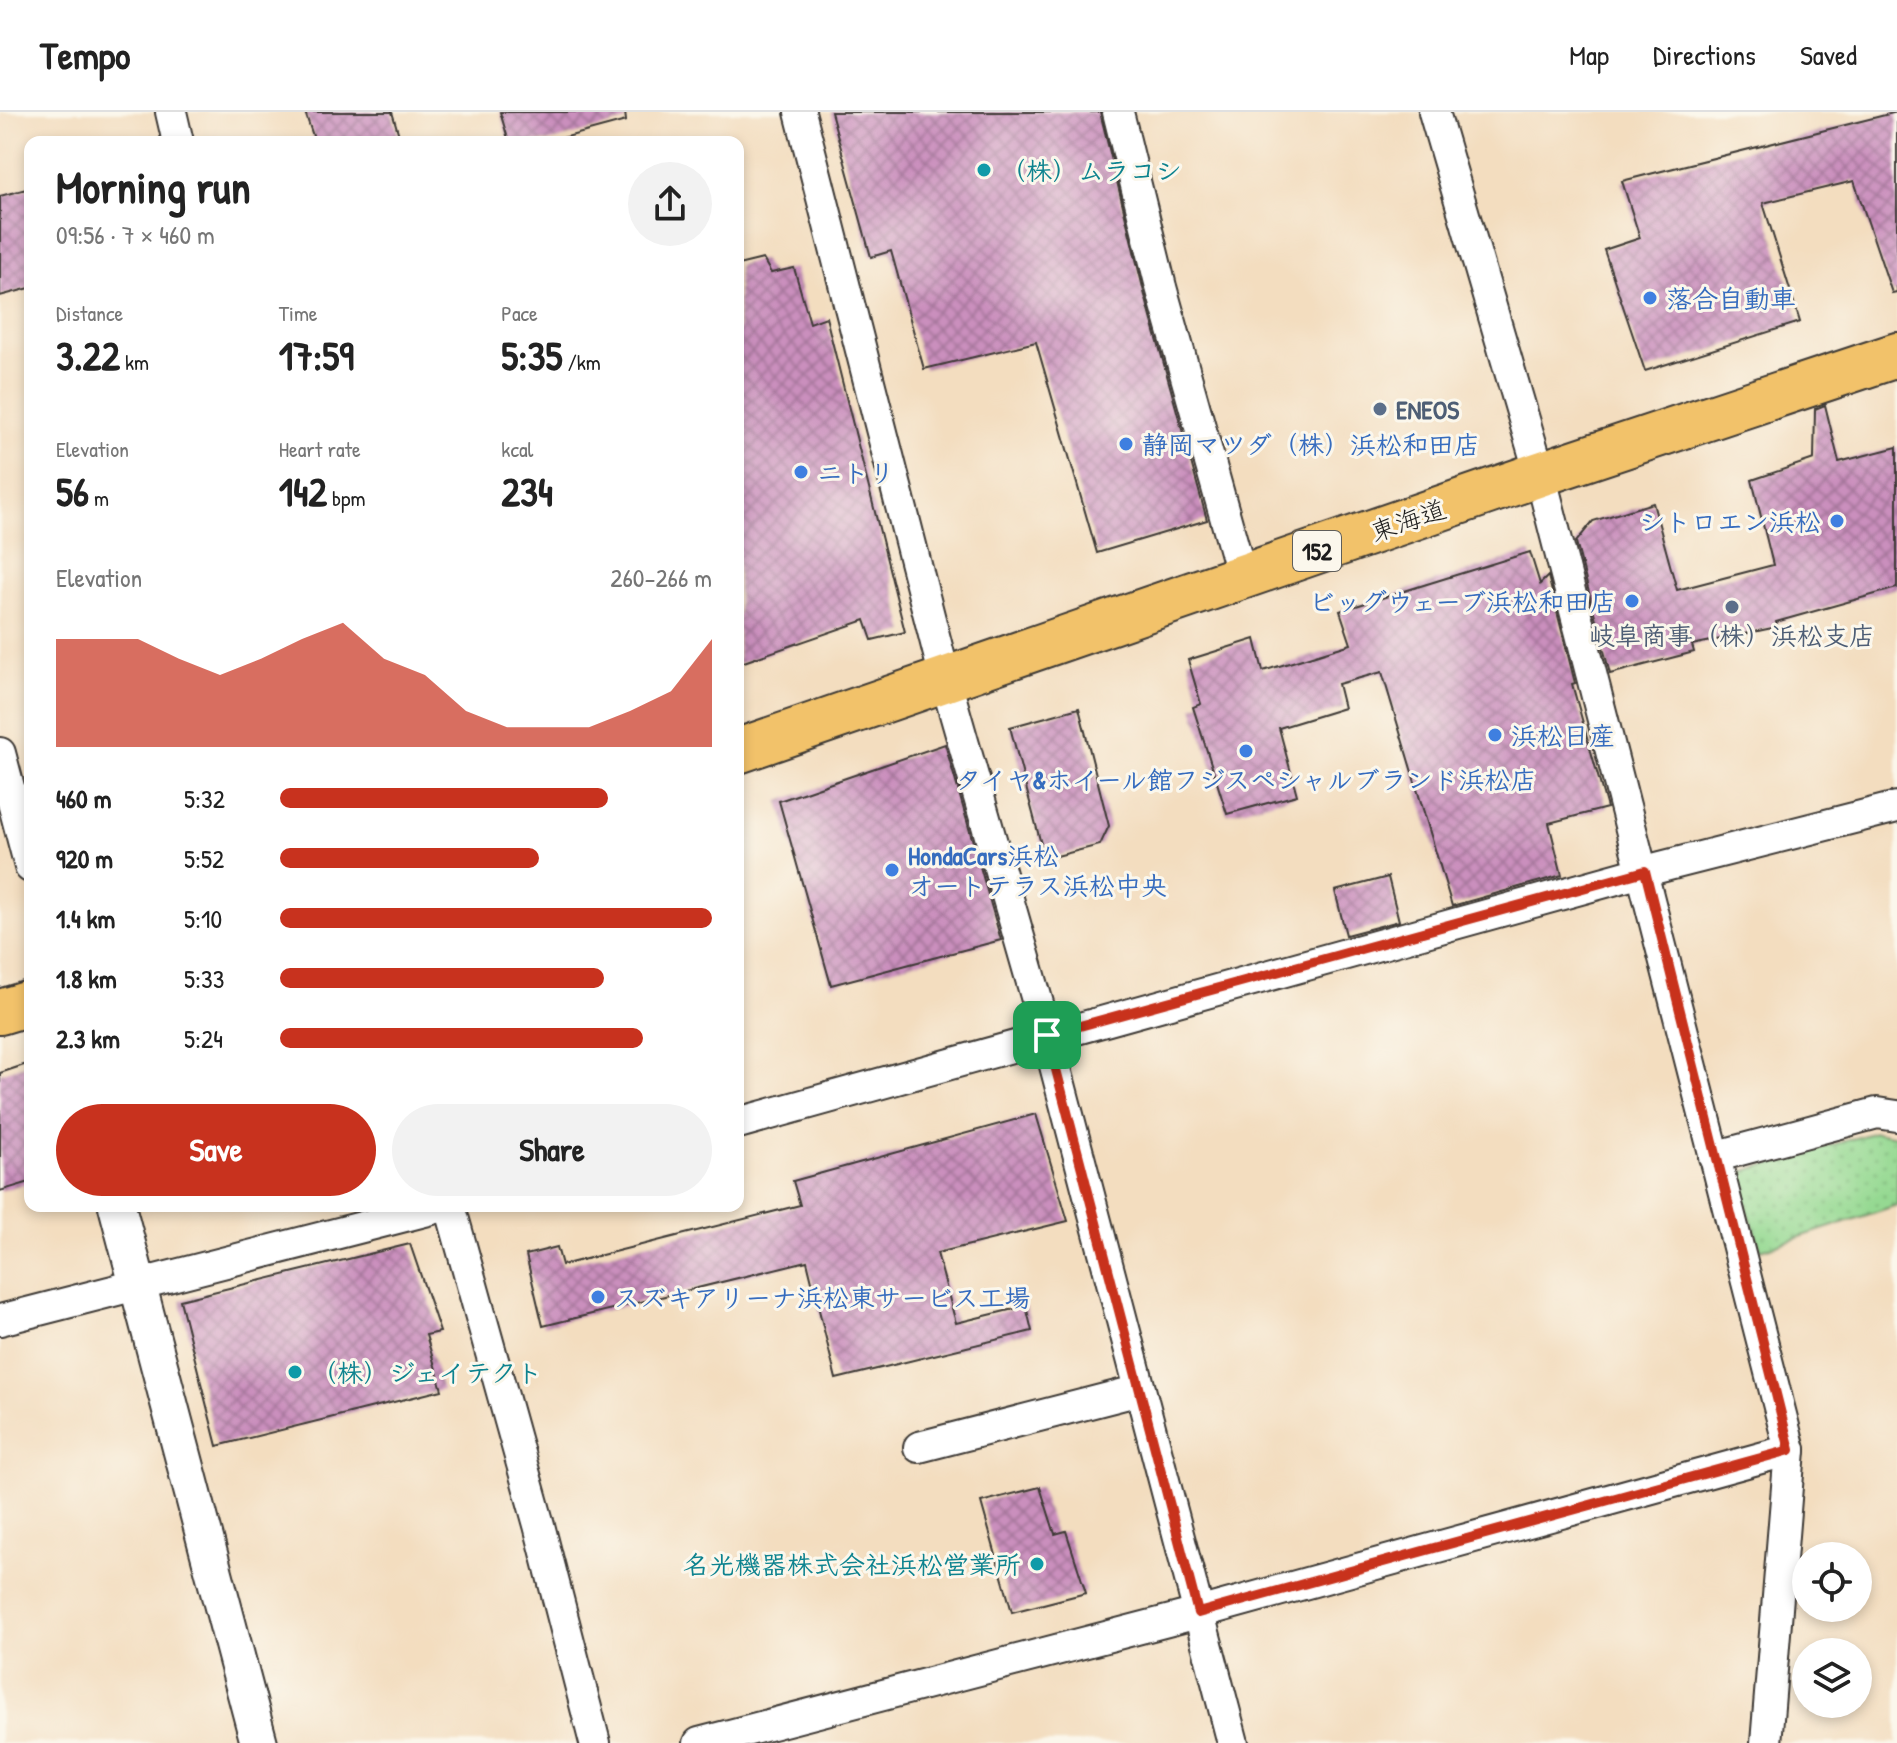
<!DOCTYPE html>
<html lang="en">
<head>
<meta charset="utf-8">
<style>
  :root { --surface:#fff; --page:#f2f2f2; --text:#222; --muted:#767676; --line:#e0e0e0; --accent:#c8321e }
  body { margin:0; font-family:"Patrick Hand","Klee One",sans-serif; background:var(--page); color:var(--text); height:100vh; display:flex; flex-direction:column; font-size:30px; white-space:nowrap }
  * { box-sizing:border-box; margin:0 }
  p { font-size:26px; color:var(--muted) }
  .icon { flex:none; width:44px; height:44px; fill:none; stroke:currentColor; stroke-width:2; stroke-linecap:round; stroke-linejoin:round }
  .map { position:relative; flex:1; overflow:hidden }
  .panel { position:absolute; left:24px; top:24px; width:720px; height:1076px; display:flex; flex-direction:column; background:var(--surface); border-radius:16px; box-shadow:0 4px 12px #0003 }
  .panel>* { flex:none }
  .buttons { position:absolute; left:1792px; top:1430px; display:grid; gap:16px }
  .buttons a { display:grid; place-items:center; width:80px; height:80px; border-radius:50%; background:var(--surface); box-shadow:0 4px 12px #0003; font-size:40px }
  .pin { position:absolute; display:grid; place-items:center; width:68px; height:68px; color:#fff; margin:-34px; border-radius:16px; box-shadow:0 4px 12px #0006 }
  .round { display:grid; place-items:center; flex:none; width:84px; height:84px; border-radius:42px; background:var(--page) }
  .headline { display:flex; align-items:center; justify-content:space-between; height:136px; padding:0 32px }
  h1 { font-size:44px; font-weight:800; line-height:60px }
  .metrics { display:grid; grid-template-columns:repeat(3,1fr); gap:12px; height:136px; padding:8px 32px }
  .metrics div { display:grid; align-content:center }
  .metrics b { font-size:40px; font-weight:800 }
  .metrics small { font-size:22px; font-weight:400 }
  .metrics p { font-size:22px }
  .chart { height:224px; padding:16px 32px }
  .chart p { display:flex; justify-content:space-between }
  .chart svg { width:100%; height:144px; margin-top:8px; fill:var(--accent); opacity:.7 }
  .button { display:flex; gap:16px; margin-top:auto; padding:16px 32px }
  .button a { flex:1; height:92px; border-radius:48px; background:var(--accent); color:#fff; font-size:32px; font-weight:800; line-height:92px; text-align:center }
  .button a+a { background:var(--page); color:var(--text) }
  ul { padding:0 32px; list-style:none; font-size:26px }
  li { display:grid; grid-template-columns:128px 96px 1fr; align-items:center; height:60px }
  li i { height:20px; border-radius:10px; background:var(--accent) }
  header { display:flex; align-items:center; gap:48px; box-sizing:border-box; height:112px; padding:0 40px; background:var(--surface); border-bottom:2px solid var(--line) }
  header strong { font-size:38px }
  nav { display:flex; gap:44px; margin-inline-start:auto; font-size:28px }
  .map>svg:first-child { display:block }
  .park { fill:url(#park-dots); stroke:#587a57; stroke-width:2 }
  .building { fill:url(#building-cross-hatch) }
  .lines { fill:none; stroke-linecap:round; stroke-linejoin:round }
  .minor-casing { stroke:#3c3934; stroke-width:34 }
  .tertiary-casing { stroke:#3c3934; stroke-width:40 }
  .trunk-casing { stroke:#3c3934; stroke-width:48 }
  .minor { stroke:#fff; stroke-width:30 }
  .tertiary { stroke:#fff; stroke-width:36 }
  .trunk { stroke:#f2c26a; stroke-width:44 }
  .route-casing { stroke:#fff; stroke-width:16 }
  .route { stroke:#c8321e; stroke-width:10 }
  .culture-dot { fill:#0f9aa8; stroke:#fbf7ec; stroke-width:3 }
  .shop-dot { fill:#3f7fe0; stroke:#fbf7ec; stroke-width:3 }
  .service-dot { fill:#5c6f8a; stroke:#fbf7ec; stroke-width:3 }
  .labels { text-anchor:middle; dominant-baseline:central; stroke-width:6; stroke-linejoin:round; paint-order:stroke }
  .shield { fill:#fbf7ec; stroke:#5f5e5a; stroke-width:2 }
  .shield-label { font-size:24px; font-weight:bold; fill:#1c1c1c }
  .culture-label { font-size:26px; font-weight:bold; fill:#0d838f; stroke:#fbf7ec; text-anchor:start }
  .shop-label { font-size:26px; font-weight:bold; fill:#366cbe; stroke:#fbf7ec; text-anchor:start }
  .service-label { font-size:26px; font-weight:bold; fill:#4e5e75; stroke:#fbf7ec; text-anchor:start }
  .street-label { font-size:26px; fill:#1c1c1c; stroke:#fbf7ec }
</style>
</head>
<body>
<header>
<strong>Tempo</strong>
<nav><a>Map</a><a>Directions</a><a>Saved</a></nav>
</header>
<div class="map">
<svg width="1897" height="1631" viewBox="0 0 1897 1631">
  <defs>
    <pattern id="park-dots" width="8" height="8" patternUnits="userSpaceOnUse" patternTransform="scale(2)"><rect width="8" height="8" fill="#95d992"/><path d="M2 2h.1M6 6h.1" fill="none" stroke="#80ba7d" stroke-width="1.8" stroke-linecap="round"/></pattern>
    <pattern id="building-cross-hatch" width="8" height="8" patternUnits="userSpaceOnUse" patternTransform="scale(2)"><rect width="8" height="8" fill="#ca8fbd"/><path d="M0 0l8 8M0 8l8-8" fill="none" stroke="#a37499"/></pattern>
  </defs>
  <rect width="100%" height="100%" fill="#fbf7ec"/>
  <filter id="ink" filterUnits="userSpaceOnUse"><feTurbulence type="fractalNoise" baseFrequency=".0125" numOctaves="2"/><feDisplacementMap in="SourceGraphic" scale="16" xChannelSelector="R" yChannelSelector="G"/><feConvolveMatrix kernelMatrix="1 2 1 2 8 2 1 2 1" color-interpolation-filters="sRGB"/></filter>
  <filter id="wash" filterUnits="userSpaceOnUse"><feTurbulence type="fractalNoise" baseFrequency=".006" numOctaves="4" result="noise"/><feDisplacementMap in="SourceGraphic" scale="32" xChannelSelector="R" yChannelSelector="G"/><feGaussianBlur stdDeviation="1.8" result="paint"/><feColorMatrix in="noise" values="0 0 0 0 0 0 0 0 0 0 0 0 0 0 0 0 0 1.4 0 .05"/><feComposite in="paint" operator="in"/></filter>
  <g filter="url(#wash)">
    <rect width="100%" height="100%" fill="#f3ddbf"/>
    <polygon class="park" points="1875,1020 1897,1024 1897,1093 1761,1138 1736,1062"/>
    <g id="blocks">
      <g class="building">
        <polygon points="305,0 392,0 401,30 315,30"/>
        <polygon points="500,0 625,0 626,9 548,30 509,30"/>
        <polygon points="831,0 1100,0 1144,180 1207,408 1097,441 1036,230 924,257 891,139 871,145"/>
        <polygon points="1897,0 1897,180 1892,181 1854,69 1763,91 1800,210 1645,259 1604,138 1640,126 1622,69"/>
        <polygon points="30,76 30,176 0,184 0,84"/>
        <polygon points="763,147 771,161 794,156 810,211 826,205 905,520 872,528 865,508 738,552 738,153"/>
        <polygon points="1825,293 1839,350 1897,335 1897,476 1776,510 1777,515 1692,533 1694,540 1610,562 1576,430 1593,409 1653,391 1677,478 1773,453 1752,368 1814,347 1815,297"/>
        <polygon points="1530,440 1540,472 1548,464 1575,571 1572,572 1607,696 1549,711 1562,763 1452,794 1382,560 1338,572 1344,596 1279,616 1297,683 1227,702 1193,595 1201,592 1188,548 1255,527 1263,559 1351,532 1340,499"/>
        <polygon points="1079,596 1109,714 1100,733 1045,747 1010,615"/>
        <polygon points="945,632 1001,828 831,873 779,689"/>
        <polygon points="1388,765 1399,809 1346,823 1335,779"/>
        <polygon points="30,951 30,1070 0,1079 0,961"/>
        <polygon points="1036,1002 1068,1109 937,1141 956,1211 1026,1194 1032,1219 836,1267 807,1149 543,1214 526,1143 557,1135 562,1153 800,1093 793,1069"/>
        <polygon points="410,1132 440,1220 426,1223 442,1278 217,1334 180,1188"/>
        <polygon points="1040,1375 1055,1422 1066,1419 1086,1481 1012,1500 981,1390"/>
      </g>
    </g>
  </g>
  <g filter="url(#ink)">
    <use href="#blocks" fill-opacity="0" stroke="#3c3934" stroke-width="2"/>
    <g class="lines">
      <g class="minor-casing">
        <g id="minor">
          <polyline points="171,0 178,30"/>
          <polyline points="800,0 946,570 1047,923 1233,1631"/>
          <polyline points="1118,0 1161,175 1242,465"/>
          <polyline points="0,641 30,755"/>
          <polyline points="738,1011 1645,759 1897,695"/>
          <polyline points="1714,1045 1877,1001 1897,1004"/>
          <polyline points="450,1094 539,1413 595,1631"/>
          <polyline points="0,1208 444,1094"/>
          <polyline points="919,1335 1140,1278"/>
          <polyline points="699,1631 1198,1501 1790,1338 1540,362 1434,0"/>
          <polyline points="1766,1631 1790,1338"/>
        </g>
      </g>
      <g class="tertiary-casing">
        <polyline id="tertiary" points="117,1094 259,1631"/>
      </g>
      <g class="trunk-casing">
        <g id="trunk">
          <polyline points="738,639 1540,362 1897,243"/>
          <polyline points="0,900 30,891"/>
        </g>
      </g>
      <use href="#minor" class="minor"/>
      <use href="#tertiary" class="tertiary"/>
      <use href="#trunk" class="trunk"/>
    </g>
  </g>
  <g class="lines" filter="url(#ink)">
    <g class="route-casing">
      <polygon id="route" points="1645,759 1790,1338 1198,1501 1047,923"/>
    </g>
    <use href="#route" class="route"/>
  </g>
  <g class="culture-dot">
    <circle cx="984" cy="58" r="8"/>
    <circle cx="295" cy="1260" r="8"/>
    <circle cx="1037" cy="1452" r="8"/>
  </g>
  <g class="shop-dot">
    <circle cx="1650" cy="186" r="8"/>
    <circle cx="1126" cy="332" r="8"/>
    <circle cx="801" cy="360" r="8"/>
    <circle cx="1837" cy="409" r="8"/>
    <circle cx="1632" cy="489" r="8"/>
    <circle cx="1495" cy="623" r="8"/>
    <circle cx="1246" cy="639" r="8"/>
    <circle cx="892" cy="758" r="8"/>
    <circle cx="598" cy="1185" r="8"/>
  </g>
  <g class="service-dot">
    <circle cx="1380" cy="297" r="8"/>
    <circle cx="1732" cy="495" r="8"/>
  </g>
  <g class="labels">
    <rect class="shield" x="1293" y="419" width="48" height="40" rx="6"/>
    <g class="shield-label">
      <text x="1317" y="439">152</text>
    </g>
    <g class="culture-label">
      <text x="1000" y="58">（株）ムラコシ</text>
      <text x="311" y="1260">（株）ジェイテクト</text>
      <text x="1021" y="1452" text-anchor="end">名光機器株式会社浜松営業所</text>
    </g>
    <g class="shop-label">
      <text x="1666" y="186">落合自動車</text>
      <text x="1142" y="332">静岡マツダ（株）浜松和田店</text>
      <text x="817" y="360">ニトリ</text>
      <text x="1821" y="409" text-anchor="end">シトロエン浜松</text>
      <text x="1616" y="489" text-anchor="end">ビッグウェーブ浜松和田店</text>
      <text x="1511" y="623">浜松日産</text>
      <text x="1246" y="667" text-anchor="middle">タイヤ&amp;ホイール館フジスペシャルブランド浜松店</text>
      <text x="908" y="743">HondaCars浜松<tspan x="908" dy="30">オートテラス浜松中央</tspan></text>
      <text x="614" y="1185">スズキアリーナ浜松東サービス工場</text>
    </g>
    <g class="service-label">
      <text x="1396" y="297">ENEOS</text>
      <text x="1732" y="523" text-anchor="middle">岐阜商事（株）浜松支店</text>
    </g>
    <g class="street-label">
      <text transform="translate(1408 408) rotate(-19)">東海道</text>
    </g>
  </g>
</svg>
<div class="buttons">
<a><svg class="icon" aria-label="locate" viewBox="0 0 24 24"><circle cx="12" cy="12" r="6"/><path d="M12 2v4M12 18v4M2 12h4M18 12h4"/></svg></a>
<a><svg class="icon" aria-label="layers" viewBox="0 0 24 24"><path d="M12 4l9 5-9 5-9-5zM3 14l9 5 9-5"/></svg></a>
</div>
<div class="pin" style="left:1047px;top:923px;background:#1e9e55"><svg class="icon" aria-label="arrive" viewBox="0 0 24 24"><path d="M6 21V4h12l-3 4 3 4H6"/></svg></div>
<section class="panel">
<div class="headline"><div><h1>Morning run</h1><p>09:56 · 7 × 460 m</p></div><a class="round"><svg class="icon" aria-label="share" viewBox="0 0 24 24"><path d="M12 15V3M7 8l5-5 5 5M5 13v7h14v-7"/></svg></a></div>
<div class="metrics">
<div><p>Distance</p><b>3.22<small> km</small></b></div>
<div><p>Time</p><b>17:59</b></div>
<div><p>Pace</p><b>5:35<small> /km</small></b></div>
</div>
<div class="metrics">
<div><p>Elevation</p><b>56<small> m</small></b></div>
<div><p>Heart rate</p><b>142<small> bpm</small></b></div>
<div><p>kcal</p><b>234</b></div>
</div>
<div class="chart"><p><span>Elevation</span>260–266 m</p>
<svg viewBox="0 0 160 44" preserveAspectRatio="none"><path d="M0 44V11L10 11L20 11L30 17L40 22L50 17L60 11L70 6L80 17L90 22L100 33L110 38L120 38L130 38L140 33L150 27L160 11V44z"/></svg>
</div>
<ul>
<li><b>460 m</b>5:32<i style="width:76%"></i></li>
<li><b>920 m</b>5:52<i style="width:60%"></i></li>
<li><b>1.4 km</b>5:10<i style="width:100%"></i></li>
<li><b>1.8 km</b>5:33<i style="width:75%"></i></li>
<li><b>2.3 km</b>5:24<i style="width:84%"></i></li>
</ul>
<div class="button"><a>Save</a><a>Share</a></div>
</section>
</div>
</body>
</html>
